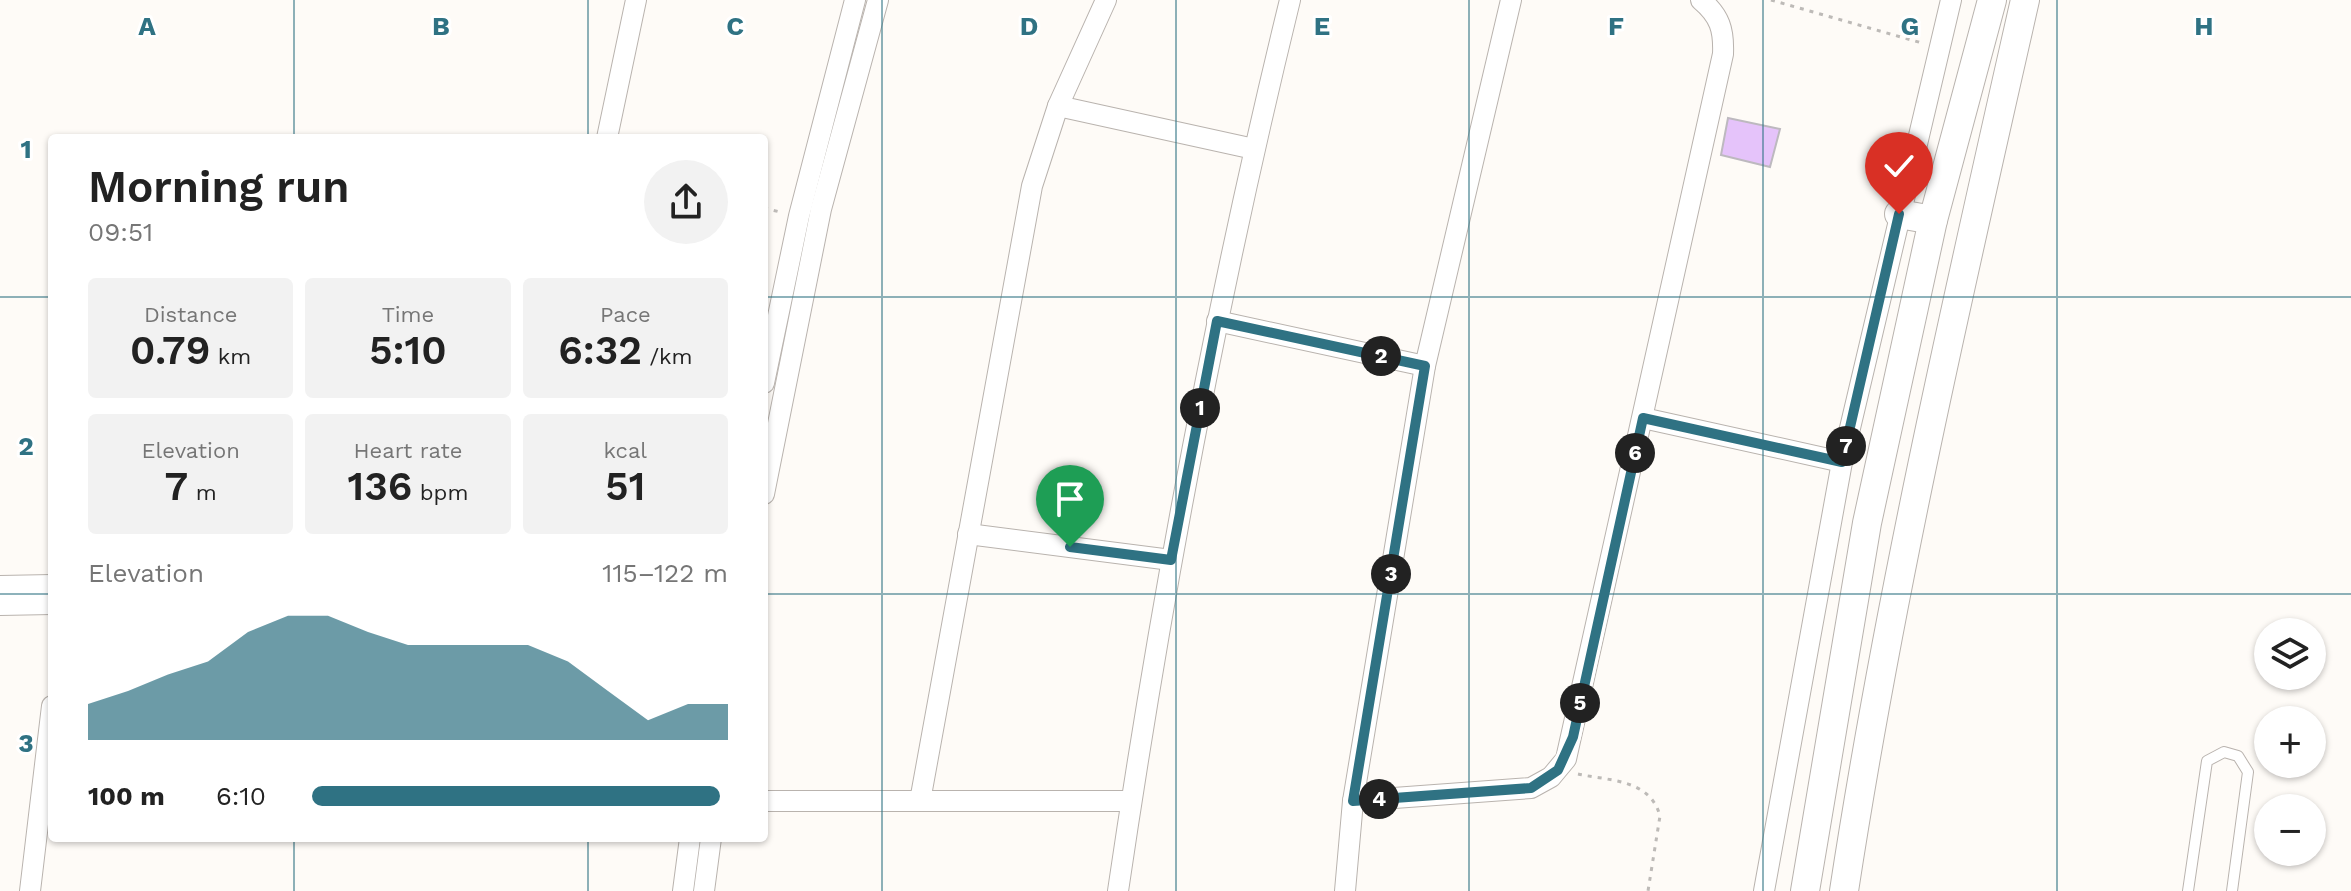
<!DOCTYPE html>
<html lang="en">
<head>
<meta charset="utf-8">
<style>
  :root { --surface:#fff; --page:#f2f2f2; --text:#222; --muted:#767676; --accent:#2f7283 }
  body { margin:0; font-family:"Work Sans",sans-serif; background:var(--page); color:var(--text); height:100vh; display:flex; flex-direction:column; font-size:30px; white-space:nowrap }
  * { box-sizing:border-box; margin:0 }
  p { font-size:26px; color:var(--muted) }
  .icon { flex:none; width:44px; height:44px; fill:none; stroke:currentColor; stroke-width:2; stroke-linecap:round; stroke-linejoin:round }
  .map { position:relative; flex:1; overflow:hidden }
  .side { position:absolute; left:48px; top:134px; width:720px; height:708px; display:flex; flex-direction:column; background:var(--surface); border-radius:8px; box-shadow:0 2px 6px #0004 }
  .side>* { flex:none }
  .fabs { position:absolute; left:2254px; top:618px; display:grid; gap:16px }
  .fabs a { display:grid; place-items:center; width:72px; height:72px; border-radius:50%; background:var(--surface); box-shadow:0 2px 6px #0004; font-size:40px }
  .pin { position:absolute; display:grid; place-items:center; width:68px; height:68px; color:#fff; margin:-82px -34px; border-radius:50% 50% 50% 0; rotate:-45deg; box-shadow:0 0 8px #0007 }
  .pin .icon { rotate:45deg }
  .km { position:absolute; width:40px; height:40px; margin:-20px; border-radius:50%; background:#222; color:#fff; font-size:22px; line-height:40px; text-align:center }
  .round { display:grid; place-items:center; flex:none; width:84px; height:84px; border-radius:42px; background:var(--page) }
  .overview { display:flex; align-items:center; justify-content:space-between; height:136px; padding:0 40px }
  h1 { font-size:44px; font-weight:600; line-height:60px }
  .figures { display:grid; grid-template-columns:repeat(3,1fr); gap:12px; height:136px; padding:8px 40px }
  .figures div { display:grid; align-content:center; border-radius:8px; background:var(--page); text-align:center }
  .figures b { font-size:40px; font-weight:600 }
  .figures small { font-size:22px; font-weight:400 }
  .figures p { font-size:22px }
  .chart { height:224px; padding:16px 40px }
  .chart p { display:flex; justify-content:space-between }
  .chart svg { width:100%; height:144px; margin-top:8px; fill:var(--accent); opacity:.7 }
  ul { padding:0 40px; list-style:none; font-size:26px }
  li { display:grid; grid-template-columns:128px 96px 1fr; align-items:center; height:60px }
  li i { height:20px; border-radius:10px; background:var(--accent) }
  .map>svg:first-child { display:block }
  .building { fill:#e5c3fa; stroke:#bdb9bf; stroke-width:2 }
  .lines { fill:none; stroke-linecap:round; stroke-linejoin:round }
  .lane-casing { stroke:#b9b3ae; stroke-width:12 }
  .street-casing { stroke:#b9b3ae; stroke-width:22 }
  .secondary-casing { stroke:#b9b3ae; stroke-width:30 }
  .path { stroke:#bdbab7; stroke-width:3; stroke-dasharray:4 6; stroke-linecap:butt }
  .lane { stroke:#fff; stroke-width:10 }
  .street { stroke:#fff; stroke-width:20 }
  .secondary { stroke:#fff; stroke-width:28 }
  .route-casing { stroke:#fff; stroke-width:16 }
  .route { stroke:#2f7283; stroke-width:10 }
  .grid { fill:none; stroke:#2f7283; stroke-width:2; stroke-opacity:0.55 }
  .grid-label { font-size:26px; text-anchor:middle; font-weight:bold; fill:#2f7283; stroke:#fff; stroke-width:6; stroke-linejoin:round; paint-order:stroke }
</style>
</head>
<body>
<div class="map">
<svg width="2351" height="891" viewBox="0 0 2351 891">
  <rect width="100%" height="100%" fill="#fefbf7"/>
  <polygon class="building" points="1728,118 1780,129 1770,167 1721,155"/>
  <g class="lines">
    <g class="lane-casing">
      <polyline id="lane" points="2188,891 2207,761 2224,752 2238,756 2248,772 2232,891"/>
    </g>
    <g class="street-casing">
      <g id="street">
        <polyline points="1058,106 1254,149"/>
        <polyline points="607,138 636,0"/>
        <polyline points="1217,321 1425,366"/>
        <polyline points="764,383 799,216 855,0"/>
        <polyline points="1643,418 1842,462"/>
        <polyline points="764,494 821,209 878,0"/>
        <polyline points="968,534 1171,560"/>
        <polyline points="0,586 52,585"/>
        <polyline points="0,605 52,604"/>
        <polyline points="764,801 1131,801"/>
        <polyline points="920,801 1032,186 1058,106 1106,0"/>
        <path d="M 1353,801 L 1531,788 L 1551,777 L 1566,759 L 1723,54 C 1724,30 1720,16 1701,0"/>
        <polyline points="30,891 52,706"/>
        <polyline points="683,891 690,838"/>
        <polyline points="704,891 711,838"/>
        <path d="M 1118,891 C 1162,592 1218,294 1290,0"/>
        <polyline points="1345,891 1353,801 1425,366 1511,0"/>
        <polyline points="1764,891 1842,462 1951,0"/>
      </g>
    </g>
    <g class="secondary-casing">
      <g id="secondary">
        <polyline points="1899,214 1933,220"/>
        <polyline points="1805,891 1867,523 1933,220 1992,0"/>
        <path d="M 1844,891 C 1890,591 1958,296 2025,0"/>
      </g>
    </g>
    <g class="path">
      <polyline points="1771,0 1922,43"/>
      <polyline points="764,208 780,212"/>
      <path d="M 1578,774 C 1610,781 1650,779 1660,816 L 1648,891"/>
    </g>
    <use href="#lane" class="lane"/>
    <use href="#street" class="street"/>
    <use href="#secondary" class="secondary"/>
  </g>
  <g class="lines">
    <g class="route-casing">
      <polyline id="route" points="1070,547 1171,560 1217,321 1425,366 1353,801 1531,788 1558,770 1573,737 1643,418 1842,462 1899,214"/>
    </g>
    <use href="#route" class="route"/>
  </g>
  <path class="grid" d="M 294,0 L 294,138M 588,0 L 588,138M 882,0 L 882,891M 1176,0 L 1176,891M 1469,0 L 1469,891M 1763,0 L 1763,891M 2057,0 L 2057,891M 0,297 L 52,297M 764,297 L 2351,297M 0,594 L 52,594M 764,594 L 2351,594M 294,838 L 294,891M 588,838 L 588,891"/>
  <g class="grid-label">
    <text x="147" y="35">A</text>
    <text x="441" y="35">B</text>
    <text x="735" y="35">C</text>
    <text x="1029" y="35">D</text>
    <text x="1322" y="35">E</text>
    <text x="1616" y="35">F</text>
    <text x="1910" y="35">G</text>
    <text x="2204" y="35">H</text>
    <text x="26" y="158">1</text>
    <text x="26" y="455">2</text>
    <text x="26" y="752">3</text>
  </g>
</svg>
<div class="fabs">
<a><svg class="icon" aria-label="layers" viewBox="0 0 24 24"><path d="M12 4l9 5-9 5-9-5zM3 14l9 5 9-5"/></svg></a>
<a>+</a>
<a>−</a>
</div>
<div class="pin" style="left:1070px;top:547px;background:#1e9e55"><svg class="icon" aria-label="arrive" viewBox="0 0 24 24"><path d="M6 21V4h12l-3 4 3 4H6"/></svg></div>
<div class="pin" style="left:1899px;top:214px;background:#d93025"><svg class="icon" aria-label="check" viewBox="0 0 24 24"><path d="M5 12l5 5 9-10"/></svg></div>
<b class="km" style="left:1200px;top:408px">1</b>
<b class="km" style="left:1381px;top:356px">2</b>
<b class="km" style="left:1391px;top:574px">3</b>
<b class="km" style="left:1379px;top:799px">4</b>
<b class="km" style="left:1580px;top:703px">5</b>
<b class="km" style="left:1635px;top:453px">6</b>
<b class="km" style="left:1846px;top:446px">7</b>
<section class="side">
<div class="overview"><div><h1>Morning run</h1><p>09:51</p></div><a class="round"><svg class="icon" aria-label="share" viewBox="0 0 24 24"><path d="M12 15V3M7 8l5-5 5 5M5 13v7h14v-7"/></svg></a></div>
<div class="figures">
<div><p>Distance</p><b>0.79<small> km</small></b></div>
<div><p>Time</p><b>5:10</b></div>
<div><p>Pace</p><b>6:32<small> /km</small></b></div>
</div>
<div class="figures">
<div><p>Elevation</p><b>7<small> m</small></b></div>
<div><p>Heart rate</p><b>136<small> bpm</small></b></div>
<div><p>kcal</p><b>51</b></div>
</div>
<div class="chart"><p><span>Elevation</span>115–122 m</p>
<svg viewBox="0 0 160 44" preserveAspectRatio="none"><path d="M0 44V33L10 29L20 24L30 20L40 11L50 6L60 6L70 11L80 15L90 15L100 15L110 15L120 20L130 29L140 38L150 33L160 33V44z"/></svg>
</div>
<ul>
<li><b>100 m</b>6:10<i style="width:98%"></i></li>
</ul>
</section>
</div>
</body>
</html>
